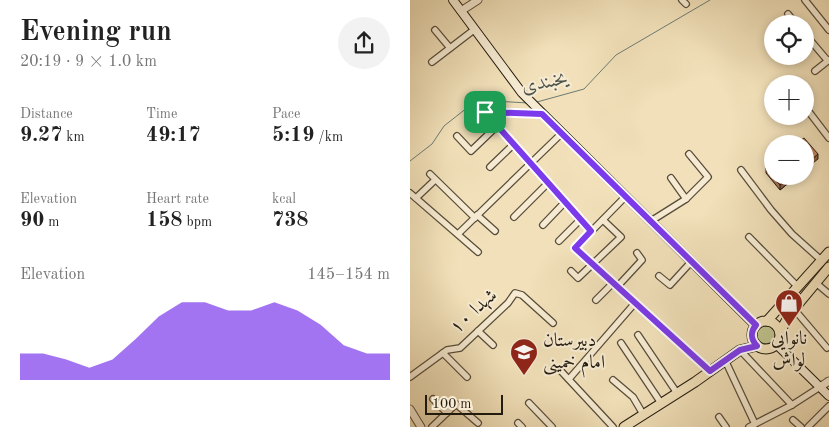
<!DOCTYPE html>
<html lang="en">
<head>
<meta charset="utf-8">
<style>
  :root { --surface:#fff; --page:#f2f2f2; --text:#222; --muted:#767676; --accent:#7c3aed }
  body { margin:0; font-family:"Old Standard TT",Amiri,serif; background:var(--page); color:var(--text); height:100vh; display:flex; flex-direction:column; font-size:19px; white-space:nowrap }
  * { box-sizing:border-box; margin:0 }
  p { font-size:16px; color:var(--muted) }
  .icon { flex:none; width:28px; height:28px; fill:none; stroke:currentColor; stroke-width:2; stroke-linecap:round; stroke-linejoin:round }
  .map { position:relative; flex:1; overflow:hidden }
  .panel { display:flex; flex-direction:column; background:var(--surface); width:410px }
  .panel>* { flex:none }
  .fabs { position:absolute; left:354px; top:15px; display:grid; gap:10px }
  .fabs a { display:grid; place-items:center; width:50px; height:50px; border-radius:50%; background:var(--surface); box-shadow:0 2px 8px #0003; font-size:25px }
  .scale { position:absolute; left:15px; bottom:12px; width:78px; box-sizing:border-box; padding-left:5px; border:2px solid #241b0f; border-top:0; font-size:14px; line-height:18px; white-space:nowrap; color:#241b0f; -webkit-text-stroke:4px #f6ebd2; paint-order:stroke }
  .pin { position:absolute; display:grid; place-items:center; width:42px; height:42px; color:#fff; margin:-21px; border-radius:10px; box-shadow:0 2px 8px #0006 }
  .round { display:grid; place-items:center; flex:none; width:52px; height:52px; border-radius:26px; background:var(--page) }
  .head { display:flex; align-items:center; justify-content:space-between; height:85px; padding:0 20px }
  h1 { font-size:28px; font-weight:800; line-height:38px }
  .figures { display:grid; grid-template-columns:repeat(3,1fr); gap:8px; height:85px; padding:5px 20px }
  .figures div { display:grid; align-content:center }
  .figures b { font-size:21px; font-weight:800 }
  .figures small { font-size:14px; font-weight:400 }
  .figures p { font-size:14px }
  .chart { height:140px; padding:10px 20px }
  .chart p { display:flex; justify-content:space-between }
  .chart svg { width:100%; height:90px; margin-top:5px; fill:var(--accent); opacity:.7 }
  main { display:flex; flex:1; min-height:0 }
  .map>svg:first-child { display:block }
  .green { fill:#bec18c; stroke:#716e4e }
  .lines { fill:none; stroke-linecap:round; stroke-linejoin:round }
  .stream { stroke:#6c7c73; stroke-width:1 }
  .minor-casing { stroke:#574c3a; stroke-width:8 }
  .tertiary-casing { stroke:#574c3a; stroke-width:9 }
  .secondary-casing { stroke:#241b0f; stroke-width:10 }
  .primary-casing { stroke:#241b0f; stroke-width:11 }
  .minor { stroke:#f6ebd2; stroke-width:5.5 }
  .tertiary { stroke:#f6ebd2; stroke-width:7 }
  .secondary { stroke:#f6ebd2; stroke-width:8 }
  .primary { stroke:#f1e0b9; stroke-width:9 }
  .wall { fill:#b07756; stroke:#241b0f }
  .shaded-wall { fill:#906146; stroke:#241b0f }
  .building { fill:#cd8a64; stroke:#241b0f }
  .route-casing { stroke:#fff; stroke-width:10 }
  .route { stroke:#7c3aed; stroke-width:6 }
  .labels { text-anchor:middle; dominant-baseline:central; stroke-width:4; stroke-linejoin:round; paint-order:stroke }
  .street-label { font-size:19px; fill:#241b0f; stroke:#f6ebd2 }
  .poi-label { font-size:19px; fill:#241b0f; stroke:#f6ebd2 }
  .water-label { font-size:20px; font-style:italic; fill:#4e5349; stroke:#f6ebd2 }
</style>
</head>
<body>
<main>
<section class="panel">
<div class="head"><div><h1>Evening run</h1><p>20:19 · 9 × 1.0 km</p></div><a class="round"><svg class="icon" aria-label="share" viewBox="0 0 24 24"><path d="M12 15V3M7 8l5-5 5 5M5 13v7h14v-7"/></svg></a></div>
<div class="figures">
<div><p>Distance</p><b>9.27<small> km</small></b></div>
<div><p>Time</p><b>49:17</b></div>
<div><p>Pace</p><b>5:19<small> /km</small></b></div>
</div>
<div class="figures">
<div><p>Elevation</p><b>90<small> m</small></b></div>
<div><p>Heart rate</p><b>158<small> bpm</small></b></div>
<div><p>kcal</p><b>738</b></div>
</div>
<div class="chart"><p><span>Elevation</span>145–154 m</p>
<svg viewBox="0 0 160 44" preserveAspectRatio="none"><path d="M0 44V31L10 31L20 34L30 38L40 34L50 24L60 13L70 6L80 6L90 10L100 10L110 6L120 10L130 17L140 27L150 31L160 31V44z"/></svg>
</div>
</section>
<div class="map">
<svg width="419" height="427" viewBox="0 0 419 427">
  <rect width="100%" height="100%" fill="#f1e0b9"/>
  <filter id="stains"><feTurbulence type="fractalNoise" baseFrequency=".004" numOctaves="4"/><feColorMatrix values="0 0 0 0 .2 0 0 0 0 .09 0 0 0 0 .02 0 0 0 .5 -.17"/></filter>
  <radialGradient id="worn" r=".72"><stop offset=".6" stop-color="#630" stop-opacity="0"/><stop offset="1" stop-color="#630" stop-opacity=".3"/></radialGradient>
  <circle class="green" cx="356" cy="335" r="9"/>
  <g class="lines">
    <g class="stream">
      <polyline points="127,102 174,89 206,55 300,0"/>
      <polyline points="0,161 22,144 34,126 67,100 118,103"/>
    </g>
    <g class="minor-casing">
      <g id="minor">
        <polyline points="272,0 276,4"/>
        <polyline points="395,0 419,30"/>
        <polyline points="378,14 386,24"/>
        <polyline points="25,30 40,48"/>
        <polyline points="395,34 417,60"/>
        <polyline points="22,62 65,29"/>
        <polyline points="405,71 419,60"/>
        <polyline points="396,108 419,138"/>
        <polyline points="132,114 75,112 181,231"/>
        <polyline points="47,136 61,151 87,126"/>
        <polyline points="80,167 104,144"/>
        <polyline points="331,170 361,210 382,234 411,260"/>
        <polyline points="20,174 65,218"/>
        <polyline points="261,178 276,199"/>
        <polyline points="0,193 68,252"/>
        <polyline points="216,196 165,248 300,371"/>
        <polyline points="6,198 25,180"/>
        <polyline points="67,215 85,231"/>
        <polyline points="104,217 138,183"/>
        <polyline points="241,221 276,199 298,177 279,154"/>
        <polyline points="133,225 155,202"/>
        <polyline points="48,234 152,133"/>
        <polyline points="339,237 388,287"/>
        <polyline points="149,241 171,219"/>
        <polyline points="161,271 168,278 211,237 193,220"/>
        <polyline points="249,276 260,285 281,262"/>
        <polyline points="406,283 419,294"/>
        <polyline points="207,287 232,260 227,253"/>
        <polyline points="186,300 203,283"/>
        <polyline points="384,309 417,348"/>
        <polyline points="68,331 83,345"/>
        <polyline points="228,335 267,393"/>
        <polyline points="211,343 251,403"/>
        <polyline points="330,350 382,405"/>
        <polyline points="33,353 57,377"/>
        <polyline points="315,360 345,424"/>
        <polyline points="150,370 203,427"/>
        <polyline points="0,377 37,350 50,348 98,303 105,293 112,295 143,323"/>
        <polyline points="159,379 225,303"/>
        <polyline points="203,380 223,397 233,414"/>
        <polyline points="23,399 37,413"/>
        <polyline points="119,403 142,427"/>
        <polyline points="309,417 316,427"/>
        <polyline points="383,420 391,427"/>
        <polyline points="108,423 112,427"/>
        <polyline points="22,427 46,404 68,423"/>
        <polyline points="339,427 382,405 410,387"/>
        <polyline points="398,427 419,406"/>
      </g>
    </g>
    <g class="tertiary-casing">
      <g id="tertiary">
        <polyline points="51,11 68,0"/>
        <polyline points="410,387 419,381"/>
        <polyline points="0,409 11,427"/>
      </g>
    </g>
    <g class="secondary-casing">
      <g id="secondary">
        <polyline points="43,0 112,93 345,325"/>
        <polyline points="366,344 419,396"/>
      </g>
    </g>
    <g class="primary-casing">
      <g id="primary">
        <polyline points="357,321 419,252"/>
        <circle cx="356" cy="335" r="14"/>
        <polyline points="370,332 380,314 419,267"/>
        <polyline points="214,427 285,382 330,350 347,346"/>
      </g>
    </g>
    <use href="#minor" class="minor"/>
    <use href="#tertiary" class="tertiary"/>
    <use href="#secondary" class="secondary"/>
    <use href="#primary" class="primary"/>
  </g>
  <polygon class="wall" points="356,168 362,176 387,176 370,190 356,173"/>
  <g class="shaded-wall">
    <polygon points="408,154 408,159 395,169 395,165"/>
    <polygon points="381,176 387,176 370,190 370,185"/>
  </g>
  <g class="building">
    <polygon points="394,138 408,154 395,165 395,144 386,144"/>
    <polygon points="362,163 362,176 381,176 370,185 356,168"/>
  </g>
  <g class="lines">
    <g class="route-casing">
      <path id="route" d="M 75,112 L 132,114 L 346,325 C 340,332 341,340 347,346 L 330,350 L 300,371 L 165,248 L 181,231 Z"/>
    </g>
    <use href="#route" class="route"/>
  </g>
  <defs>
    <g id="shop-pin" transform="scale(1.4375)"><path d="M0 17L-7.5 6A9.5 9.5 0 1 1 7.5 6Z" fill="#8f2418" stroke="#f6ebd2"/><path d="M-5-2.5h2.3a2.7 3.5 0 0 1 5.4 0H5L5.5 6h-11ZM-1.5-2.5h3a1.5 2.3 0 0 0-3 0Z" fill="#fff"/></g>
    <g id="school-pin" transform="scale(1.4375)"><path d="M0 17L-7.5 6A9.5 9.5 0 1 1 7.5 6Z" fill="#8f2418" stroke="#f6ebd2"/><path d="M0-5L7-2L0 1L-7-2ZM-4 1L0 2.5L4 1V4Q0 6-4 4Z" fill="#fff"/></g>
  </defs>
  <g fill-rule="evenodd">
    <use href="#shop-pin" x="379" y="303"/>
    <use href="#school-pin" x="114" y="352"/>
  </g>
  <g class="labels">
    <g class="street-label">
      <text transform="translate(64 312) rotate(-42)">شهدا ۱۰</text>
    </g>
    <g class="poi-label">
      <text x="379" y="339">نانوایی<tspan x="379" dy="22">لواش</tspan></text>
      <text x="133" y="341" text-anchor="start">دبیرستان<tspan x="133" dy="22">امام خمینی</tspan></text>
    </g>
    <g class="water-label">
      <text transform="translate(135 83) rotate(-12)">یخبندی</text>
    </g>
  </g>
  <rect width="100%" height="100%" filter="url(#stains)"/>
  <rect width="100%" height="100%" fill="url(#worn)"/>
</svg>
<div class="fabs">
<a><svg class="icon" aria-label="locate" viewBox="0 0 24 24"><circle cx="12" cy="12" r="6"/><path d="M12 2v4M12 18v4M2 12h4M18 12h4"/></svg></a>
<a>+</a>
<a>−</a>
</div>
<div class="scale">100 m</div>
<div class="pin" style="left:75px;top:112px;background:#1e9e55"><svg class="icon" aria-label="arrive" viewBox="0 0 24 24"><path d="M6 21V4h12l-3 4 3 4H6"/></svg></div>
</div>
</main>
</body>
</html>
